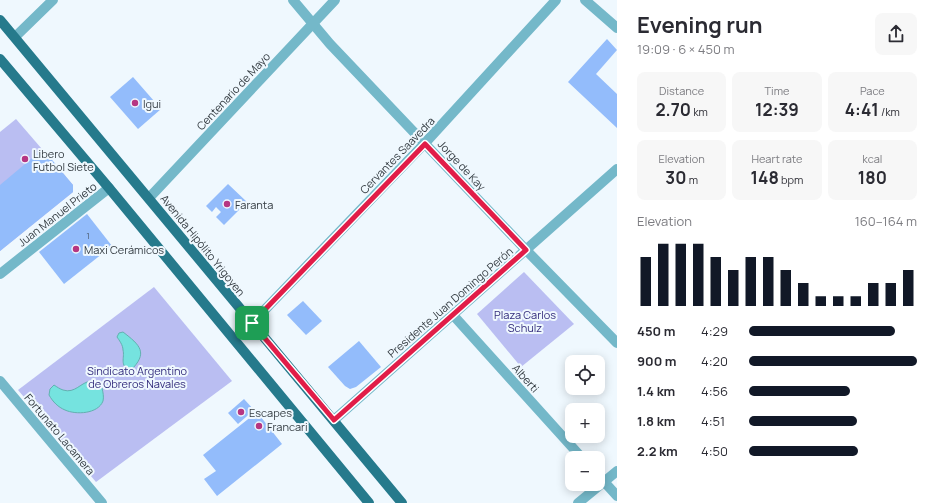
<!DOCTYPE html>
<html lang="en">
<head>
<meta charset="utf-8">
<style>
  :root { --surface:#fff; --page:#f7f7f7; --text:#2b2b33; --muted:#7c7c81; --accent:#111827 }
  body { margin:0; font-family:Manrope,sans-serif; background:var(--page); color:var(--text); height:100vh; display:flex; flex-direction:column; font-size:15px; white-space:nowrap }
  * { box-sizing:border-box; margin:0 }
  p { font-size:13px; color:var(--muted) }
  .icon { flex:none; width:22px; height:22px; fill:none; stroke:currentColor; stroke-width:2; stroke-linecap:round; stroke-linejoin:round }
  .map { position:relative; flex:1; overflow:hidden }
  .side { display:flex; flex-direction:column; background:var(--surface); width:320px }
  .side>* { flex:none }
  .tools { position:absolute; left:565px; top:355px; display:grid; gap:8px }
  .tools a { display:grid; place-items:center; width:40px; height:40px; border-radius:8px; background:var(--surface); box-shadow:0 2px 10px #0003; font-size:20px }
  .pin { position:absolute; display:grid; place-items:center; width:34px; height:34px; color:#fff; margin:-17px; border-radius:8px; box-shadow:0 2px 6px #0006 }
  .round { display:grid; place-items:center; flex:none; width:42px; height:42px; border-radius:8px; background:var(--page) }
  .summary { display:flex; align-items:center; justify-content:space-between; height:68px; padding:0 20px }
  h1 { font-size:22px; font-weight:700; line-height:30px }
  .stats { display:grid; grid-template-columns:repeat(3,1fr); gap:6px; height:68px; padding:4px 20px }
  .stats div { display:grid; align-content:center; border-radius:8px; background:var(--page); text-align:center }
  .stats b { font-size:17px; font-weight:700 }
  .stats small { font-size:11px; font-weight:400 }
  .stats p { font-size:11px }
  .chart { height:112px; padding:8px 20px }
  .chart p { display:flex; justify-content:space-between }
  .chart svg { width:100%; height:72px; margin-top:4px; stroke:var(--accent); stroke-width:6 }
  ul { padding:0 20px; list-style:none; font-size:13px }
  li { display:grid; grid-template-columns:64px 48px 1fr; align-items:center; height:30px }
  li i { height:10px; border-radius:5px; background:var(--accent) }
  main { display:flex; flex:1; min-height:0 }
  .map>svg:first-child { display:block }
  .green { fill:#babef2 }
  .water { fill:#75e3df; stroke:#62b1b0 }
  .building { fill:#93bcfb }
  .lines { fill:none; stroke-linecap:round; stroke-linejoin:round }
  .minor { stroke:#74b8c9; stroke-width:10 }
  .primary { stroke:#267a8c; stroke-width:10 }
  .route-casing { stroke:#fff; stroke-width:8 }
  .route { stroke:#e11d48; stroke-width:5 }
  .poi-dot { fill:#b63682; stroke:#eff8fe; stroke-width:1.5 }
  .labels { text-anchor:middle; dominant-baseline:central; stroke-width:4; stroke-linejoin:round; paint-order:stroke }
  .number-label { font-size:9px; fill:#4c5d71 }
  .street-label { font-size:11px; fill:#353d43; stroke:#eff8fe }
  .poi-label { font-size:11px; fill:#353d43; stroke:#eff8fe; text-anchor:start }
  .park-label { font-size:11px; fill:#332c7c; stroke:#eff8fe }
</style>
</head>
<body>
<main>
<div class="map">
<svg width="617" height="503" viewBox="0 0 617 503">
  <rect width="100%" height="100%" fill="#eff8fe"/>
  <g class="green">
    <polygon points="16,119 73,185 73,192 0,251 0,132"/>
    <polygon points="524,272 574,324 521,367 477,314"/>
    <polygon points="154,287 232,381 96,482 18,390"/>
  </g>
  <g class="water">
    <path d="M 123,332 C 140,345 149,353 130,371 C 119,365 125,358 123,350 C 123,345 119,340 117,337 L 119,333 Z"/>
    <path d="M 91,381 L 97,384 L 102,388 C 103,392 104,397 103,401 C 98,414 76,415 65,410 C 58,407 53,402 49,395 L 50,389 L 54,385 C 57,387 60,389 63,390 C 75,394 81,382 91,381 Z"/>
  </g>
  <g class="building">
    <polygon points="607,39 617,50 596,74 617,94 617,128 568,82"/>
    <polygon points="133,77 161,109 138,129 110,97"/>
    <polygon points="43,149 73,185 73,192 0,251 0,185"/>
    <polygon points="228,184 247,202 224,225 216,217 221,212 216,207 212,212 206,206"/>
    <polygon points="87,214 112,246 64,284 39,252"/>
    <polygon points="303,301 322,321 306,335 287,315"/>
    <polygon points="359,341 381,367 356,387 350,389 345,386 328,367"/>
    <polygon points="244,399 254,410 238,424 228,413"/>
    <polygon points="257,412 282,444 217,496 204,479 216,471 203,455"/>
  </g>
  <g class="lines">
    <g class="minor">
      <polyline points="293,0 330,44 526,250 617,343"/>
      <polyline points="585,0 617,28"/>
      <polyline points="15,37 53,0"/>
      <polyline points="149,198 335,0"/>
      <polyline points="0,274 109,188"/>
      <polyline points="453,315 582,458"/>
      <polyline points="252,323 425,143 556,0"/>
      <polyline points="0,381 102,503"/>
      <polyline points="334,420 617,169"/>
      <polyline points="598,475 617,496"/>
      <polyline points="578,503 617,471"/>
    </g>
    <g class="primary">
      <polyline points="0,20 402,503"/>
      <polyline points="0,59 109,188 369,503"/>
    </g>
  </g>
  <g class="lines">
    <g class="route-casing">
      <polygon id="route" points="425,144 526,250 334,420 252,323"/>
    </g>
    <use href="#route" class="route"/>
  </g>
  <g class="poi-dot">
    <circle cx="135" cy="103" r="4"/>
    <circle cx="25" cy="159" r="4"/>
    <circle cx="227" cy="204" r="4"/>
    <circle cx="76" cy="249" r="4"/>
    <circle cx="241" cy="412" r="4"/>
    <circle cx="259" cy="426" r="4"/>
  </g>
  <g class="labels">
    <g class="number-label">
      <text x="88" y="235">1</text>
    </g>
    <g class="street-label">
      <text transform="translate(233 91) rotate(-47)">Centenario de Mayo</text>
      <text transform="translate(397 155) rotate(-46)">Cervantes Saavedra</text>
      <text transform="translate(462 165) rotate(47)">Jorge de Kay</text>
      <text transform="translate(57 214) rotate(-38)">Juan Manuel Prieto</text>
      <text transform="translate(203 245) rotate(51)">Avenida Hipólito Yrigoyen</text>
      <text transform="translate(450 302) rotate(-41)">Presidente Juan Domingo Perón</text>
      <text transform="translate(526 378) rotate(48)">Alberti</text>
      <text transform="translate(60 434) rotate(50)">Fortunato Lacamera</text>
    </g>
    <g class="poi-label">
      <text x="143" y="103">Igui</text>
      <text x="33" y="153">Libero<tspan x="33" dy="13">Futbol Siete</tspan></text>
      <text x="235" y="204">Faranta</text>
      <text x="84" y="249">Maxi Cerámicos</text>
      <text x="249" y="412">Escapes</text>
      <text x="267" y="426">Francari</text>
    </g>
    <g class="park-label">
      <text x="525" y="314">Plaza Carlos<tspan x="525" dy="13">Schulz</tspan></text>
      <text x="137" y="370">Sindicato Argentino<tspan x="137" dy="13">de Obreros Navales</tspan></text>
    </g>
  </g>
</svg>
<div class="tools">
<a><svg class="icon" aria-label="locate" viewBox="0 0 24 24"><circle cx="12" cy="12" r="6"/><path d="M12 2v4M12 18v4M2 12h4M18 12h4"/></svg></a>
<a>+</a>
<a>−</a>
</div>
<div class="pin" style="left:252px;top:323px;background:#1e9e55"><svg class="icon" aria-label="arrive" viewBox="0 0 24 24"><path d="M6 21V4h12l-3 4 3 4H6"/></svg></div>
</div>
<section class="side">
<div class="summary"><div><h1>Evening run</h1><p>19:09 · 6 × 450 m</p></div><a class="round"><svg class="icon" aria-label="share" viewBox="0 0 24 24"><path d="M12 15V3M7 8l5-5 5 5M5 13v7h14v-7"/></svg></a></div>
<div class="stats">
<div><p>Distance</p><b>2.70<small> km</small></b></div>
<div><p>Time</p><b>12:39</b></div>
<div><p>Pace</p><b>4:41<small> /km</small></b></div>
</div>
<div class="stats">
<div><p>Elevation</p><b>30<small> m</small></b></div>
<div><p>Heart rate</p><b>148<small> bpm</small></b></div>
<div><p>kcal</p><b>180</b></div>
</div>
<div class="chart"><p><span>Elevation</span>160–164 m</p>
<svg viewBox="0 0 160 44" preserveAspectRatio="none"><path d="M5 44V14M15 44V6M25 44V6M35 44V6M45 44V14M55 44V22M65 44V14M75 44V14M85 44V22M95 44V30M105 44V38M115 44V38M125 44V38M135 44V30M145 44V30M155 44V22"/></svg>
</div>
<ul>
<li><b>450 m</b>4:29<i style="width:87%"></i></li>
<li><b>900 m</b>4:20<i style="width:100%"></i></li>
<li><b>1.4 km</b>4:56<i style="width:60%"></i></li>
<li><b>1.8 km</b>4:51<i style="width:64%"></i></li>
<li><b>2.2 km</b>4:50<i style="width:65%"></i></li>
</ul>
</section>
</main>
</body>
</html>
